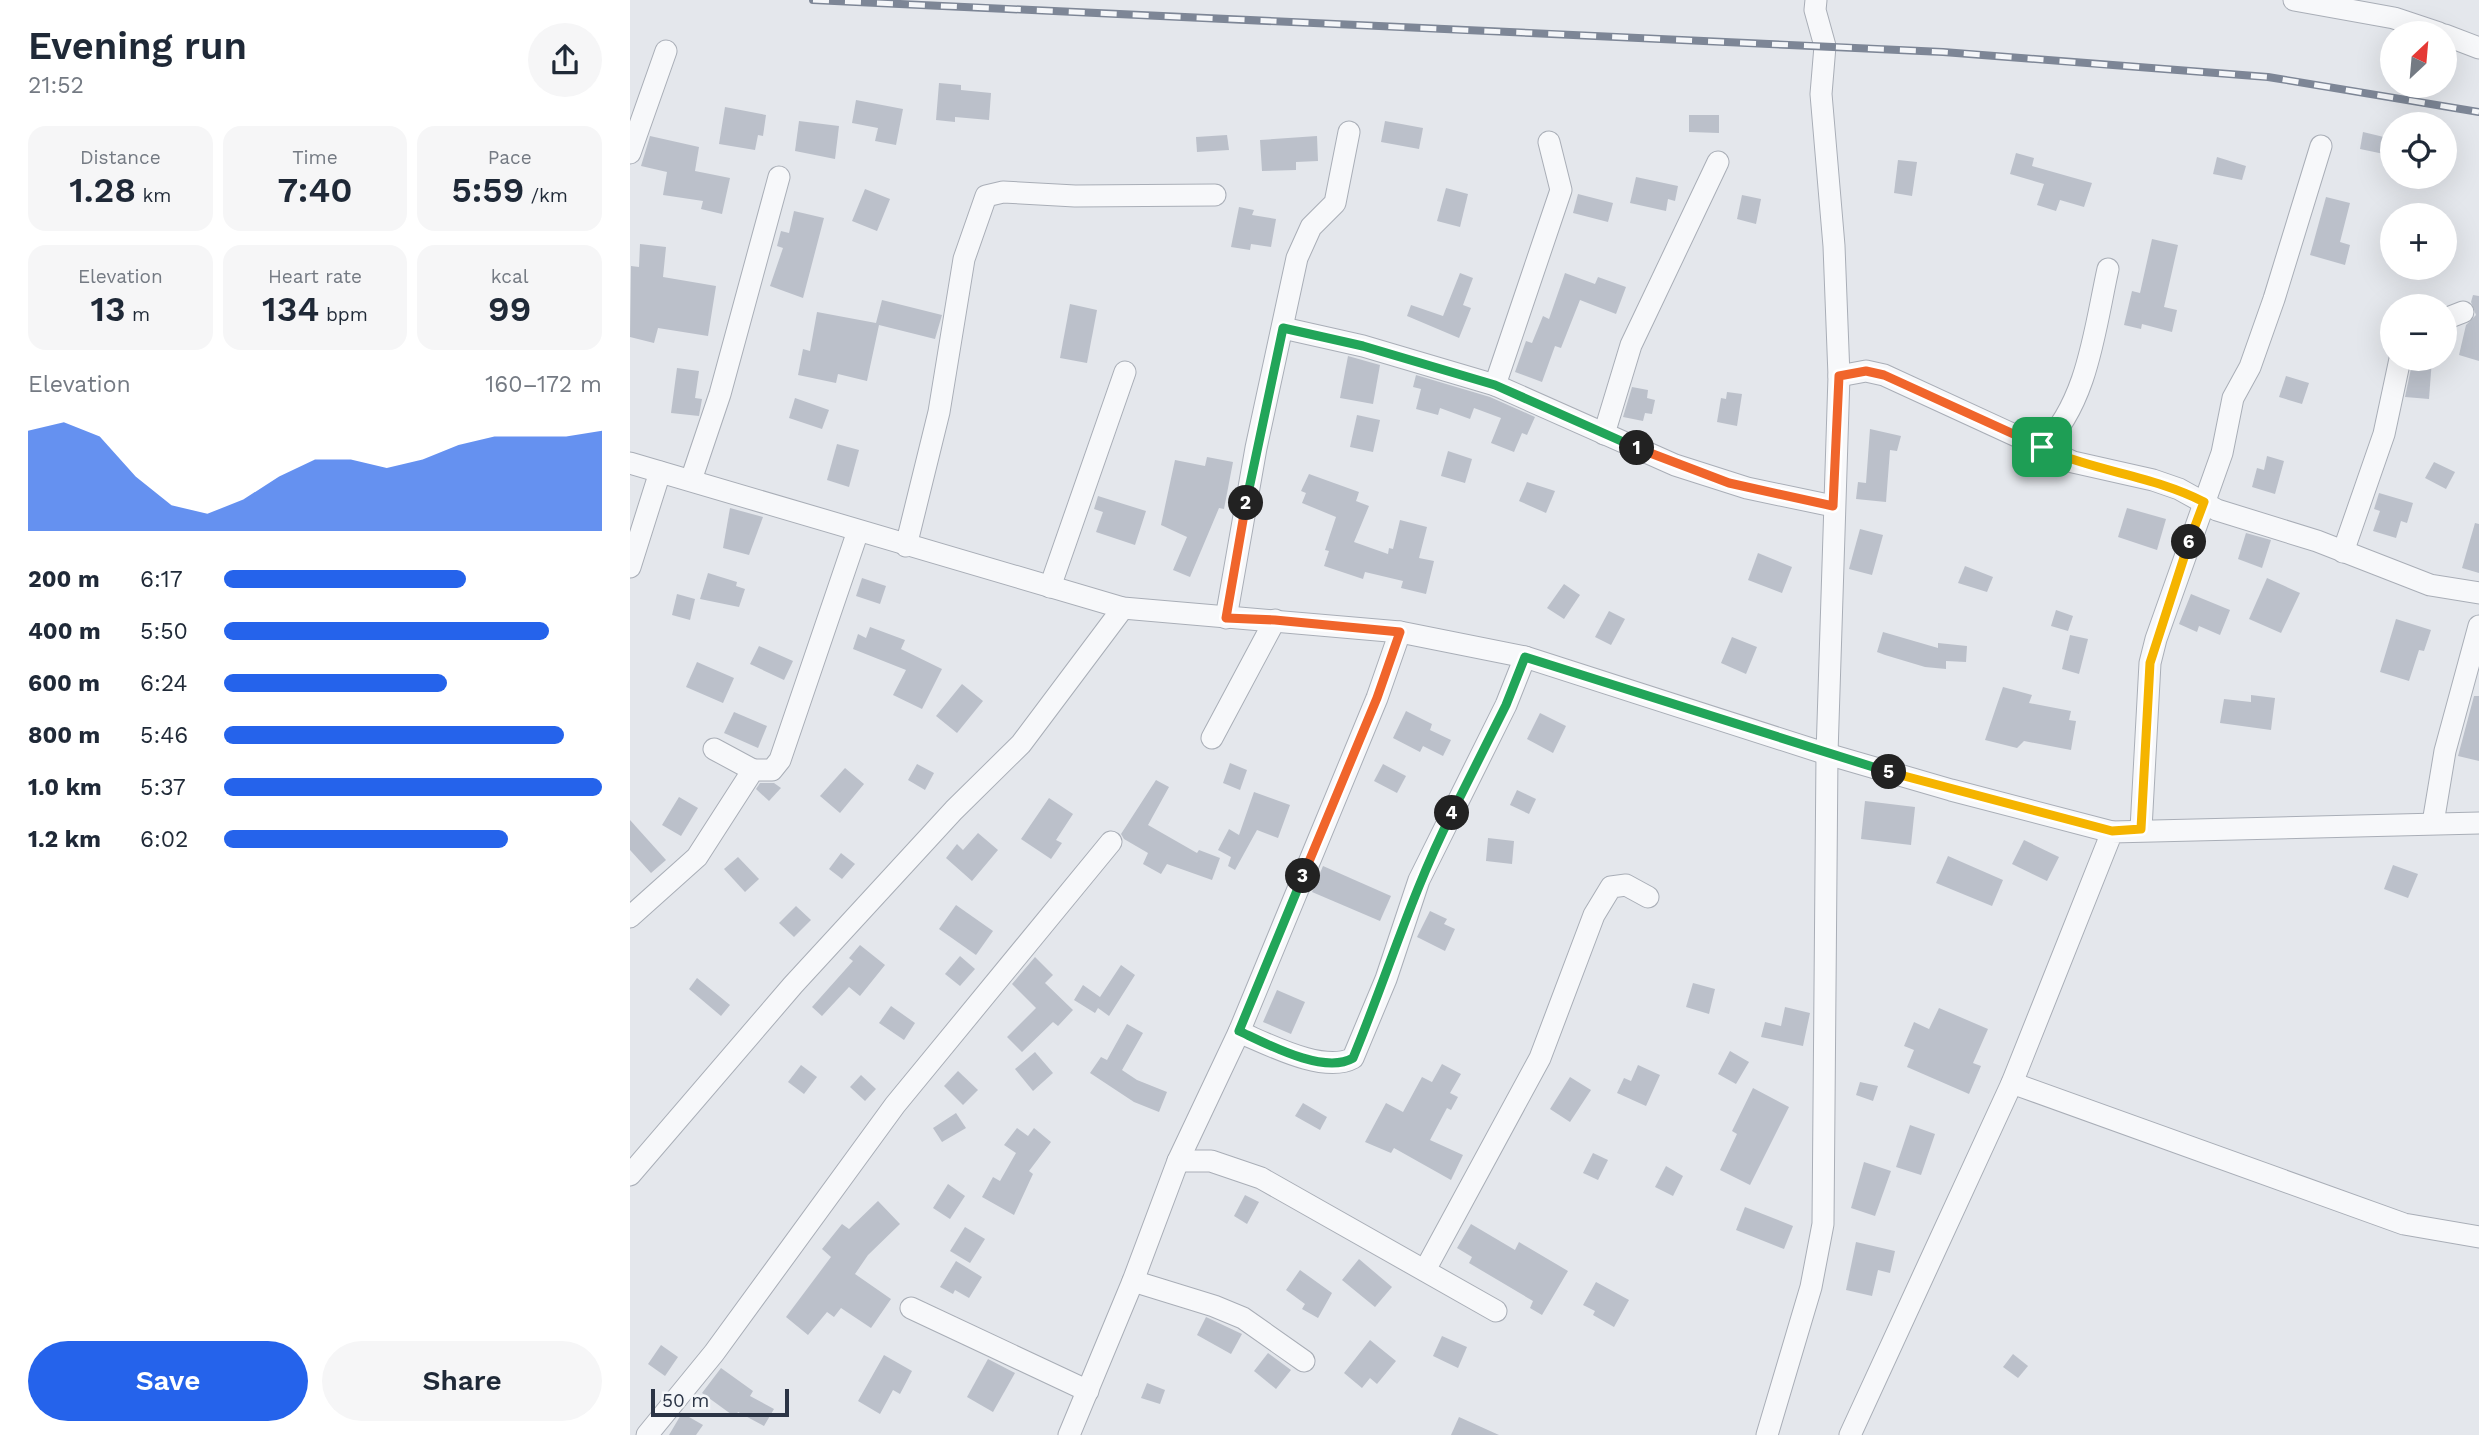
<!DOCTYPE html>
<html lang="en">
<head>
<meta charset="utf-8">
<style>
  :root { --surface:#fff; --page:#f6f6f7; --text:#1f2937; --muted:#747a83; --accent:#2563eb }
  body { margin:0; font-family:"Work Sans",sans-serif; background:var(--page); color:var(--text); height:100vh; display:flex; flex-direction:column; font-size:26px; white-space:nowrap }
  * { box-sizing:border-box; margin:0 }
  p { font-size:23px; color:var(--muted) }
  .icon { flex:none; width:38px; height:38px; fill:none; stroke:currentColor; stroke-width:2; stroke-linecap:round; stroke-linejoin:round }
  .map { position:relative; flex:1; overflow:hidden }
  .side { display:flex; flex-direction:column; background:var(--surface); width:630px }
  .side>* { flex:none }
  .needle { width:46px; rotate:26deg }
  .controls { position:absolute; left:1750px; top:21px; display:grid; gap:14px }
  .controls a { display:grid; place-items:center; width:77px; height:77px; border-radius:50%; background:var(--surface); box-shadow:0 7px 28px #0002; font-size:35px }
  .scale { position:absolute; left:21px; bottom:18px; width:138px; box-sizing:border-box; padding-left:7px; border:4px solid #2b3445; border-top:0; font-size:19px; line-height:24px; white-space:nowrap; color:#2b3445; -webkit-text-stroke:5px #f4f6f9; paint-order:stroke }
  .pin { position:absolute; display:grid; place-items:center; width:60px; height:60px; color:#fff; margin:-30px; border-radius:14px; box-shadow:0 4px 10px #0006 }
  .km { position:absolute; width:35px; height:35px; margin:-18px; border-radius:50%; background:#222; color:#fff; font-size:19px; line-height:35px; text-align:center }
  .round { display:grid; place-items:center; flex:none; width:74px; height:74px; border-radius:37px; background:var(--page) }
  .summary { display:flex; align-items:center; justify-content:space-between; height:119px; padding:0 28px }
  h1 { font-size:38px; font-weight:600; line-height:52px }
  .metrics { display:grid; grid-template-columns:repeat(3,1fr); gap:10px; height:119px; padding:7px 28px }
  .metrics div { display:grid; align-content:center; border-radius:18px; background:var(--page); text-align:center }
  .metrics b { font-size:35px; font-weight:600 }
  .metrics small { font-size:19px; font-weight:400 }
  .metrics p { font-size:19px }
  .chart { height:196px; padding:14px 28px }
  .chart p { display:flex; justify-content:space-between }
  .chart svg { width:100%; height:126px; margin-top:7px; fill:var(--accent); opacity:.7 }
  .button { display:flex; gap:14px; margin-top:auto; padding:14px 28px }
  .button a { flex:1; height:80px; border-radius:42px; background:var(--accent); color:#fff; font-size:28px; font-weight:600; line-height:80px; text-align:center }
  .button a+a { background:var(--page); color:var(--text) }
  ul { padding:0 28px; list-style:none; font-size:23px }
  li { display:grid; grid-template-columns:112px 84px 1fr; align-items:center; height:52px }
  li i { height:18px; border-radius:9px; background:var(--accent) }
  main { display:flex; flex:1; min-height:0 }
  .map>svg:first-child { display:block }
  .building { fill:#bbc0ca }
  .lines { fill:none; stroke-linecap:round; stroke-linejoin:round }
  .minor-casing { stroke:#a9aeb7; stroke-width:23 }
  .minor { stroke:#f7f8fa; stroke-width:21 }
  .rail-casing { stroke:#7d8696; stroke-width:8 }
  .rail { stroke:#f4f6f9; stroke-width:5; stroke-dasharray:16; stroke-linecap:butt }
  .split-1-casing { stroke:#fff; stroke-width:14 }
  .split-2-casing { stroke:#fff; stroke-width:14 }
  .split-3-casing { stroke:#fff; stroke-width:14 }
  .split-4-casing { stroke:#fff; stroke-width:14 }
  .split-5-casing { stroke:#fff; stroke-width:14 }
  .split-6-casing { stroke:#fff; stroke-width:14 }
  .split-7-casing { stroke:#fff; stroke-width:14 }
  .split-1 { stroke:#f0652b; stroke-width:9 }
  .split-2 { stroke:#22a559; stroke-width:9 }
  .split-3 { stroke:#f0652b; stroke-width:9 }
  .split-4 { stroke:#22a559; stroke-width:9 }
  .split-5 { stroke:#22a559; stroke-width:9 }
  .split-6 { stroke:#f5b400; stroke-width:9 }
  .split-7 { stroke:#f5b400; stroke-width:9 }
</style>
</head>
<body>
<main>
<section class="side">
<div class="summary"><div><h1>Evening run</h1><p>21:52</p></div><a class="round"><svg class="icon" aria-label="share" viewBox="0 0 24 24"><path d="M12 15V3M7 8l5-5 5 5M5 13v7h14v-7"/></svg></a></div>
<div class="metrics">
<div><p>Distance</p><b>1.28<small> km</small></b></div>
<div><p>Time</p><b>7:40</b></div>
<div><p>Pace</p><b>5:59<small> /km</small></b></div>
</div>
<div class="metrics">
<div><p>Elevation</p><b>13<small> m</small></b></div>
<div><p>Heart rate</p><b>134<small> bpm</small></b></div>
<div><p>kcal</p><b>99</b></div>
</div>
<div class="chart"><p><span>Elevation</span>160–172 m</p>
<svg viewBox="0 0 160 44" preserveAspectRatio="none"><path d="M0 44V9L10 6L20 11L30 25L40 35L50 38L60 33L70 25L80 19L90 19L100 22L110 19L120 14L130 11L140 11L150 11L160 9V44z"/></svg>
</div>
<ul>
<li><b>200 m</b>6:17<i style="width:64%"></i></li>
<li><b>400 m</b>5:50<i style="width:86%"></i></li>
<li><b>600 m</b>6:24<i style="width:59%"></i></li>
<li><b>800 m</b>5:46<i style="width:90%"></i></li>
<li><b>1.0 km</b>5:37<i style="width:100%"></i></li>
<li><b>1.2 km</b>6:02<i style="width:75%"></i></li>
</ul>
<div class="button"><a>Save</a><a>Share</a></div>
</section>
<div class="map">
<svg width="1849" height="1435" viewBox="0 0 1849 1435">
  <rect width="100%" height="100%" fill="#e4e7ec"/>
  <g class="building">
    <polygon points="309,83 331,85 331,90 361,93 359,120 325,117 325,122 306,120"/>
    <polygon points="226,100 273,109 266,145 245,141 248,128 222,123"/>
    <polygon points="95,107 136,115 133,136 128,135 125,150 89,144"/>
    <polygon points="1059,115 1089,115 1089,133 1059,132"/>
    <polygon points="169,121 209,126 205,159 165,151"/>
    <polygon points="755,121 793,128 789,149 751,142"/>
    <polygon points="1733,132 1758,138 1754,154 1730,149"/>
    <polygon points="597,135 599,150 567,152 566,137"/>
    <polygon points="20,136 69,147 65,171 100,178 92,214 71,209 73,201 33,195 37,172 11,166"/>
    <polygon points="687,136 688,161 666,162 666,170 632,171 630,140"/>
    <polygon points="1386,153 1404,158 1402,166 1462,183 1454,207 1430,200 1426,211 1407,205 1414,184 1380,174"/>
    <polygon points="1587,157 1616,166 1612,180 1583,174"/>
    <polygon points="1268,160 1287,162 1282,196 1264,193"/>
    <polygon points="1006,177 1048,186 1045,201 1038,199 1036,211 1000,203"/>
    <polygon points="816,188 838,194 830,227 807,221"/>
    <polygon points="235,189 260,199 247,231 222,221"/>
    <polygon points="948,194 983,203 978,222 943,213"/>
    <polygon points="1112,195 1131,199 1126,224 1107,219"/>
    <polygon points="1696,197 1720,203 1710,242 1720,245 1715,265 1680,255"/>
    <polygon points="609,207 624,210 622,215 646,219 641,247 621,244 620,250 601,247"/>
    <polygon points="164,211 194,218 173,298 140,286 153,248 147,246 151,231 159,233"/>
    <polygon points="1522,239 1548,245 1534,307 1547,310 1542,332 1512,324 1511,329 1494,325 1502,291 1510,293"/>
    <polygon points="10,244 36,247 33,277 86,286 78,336 28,328 24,343 0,337 1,266 9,267"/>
    <polygon points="830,273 843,278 833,305 841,308 829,338 777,316 781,305 813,316"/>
    <polygon points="935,273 965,284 968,277 996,287 986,314 950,300 931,348 925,346 912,382 885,372 896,341 902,343 913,316 919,319"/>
    <polygon points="1843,295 1849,296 1849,361 1829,355 1836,325 1846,315 1841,302"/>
    <polygon points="252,300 312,315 305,339 249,325 237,381 208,374 206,383 168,375 173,349 180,351 187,312 246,323"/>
    <polygon points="440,304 467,310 457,363 430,358"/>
    <polygon points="718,356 750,365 743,404 710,398"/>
    <polygon points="1783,359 1802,359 1799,399 1775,397"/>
    <polygon points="47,368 69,371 65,398 72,399 69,416 41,413"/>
    <polygon points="786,375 860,397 905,417 897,435 892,433 884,452 861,443 871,418 844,408 840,419 810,408 808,415 786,409 791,389 783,387"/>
    <polygon points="1656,376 1679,383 1672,404 1649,397"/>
    <polygon points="1002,387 1018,390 1017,398 1025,400 1022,414 1015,413 1013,421 993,417"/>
    <polygon points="1097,392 1112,394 1107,426 1087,422 1091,398 1096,399"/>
    <polygon points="165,398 199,410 192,429 159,418"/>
    <polygon points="727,415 750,420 743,452 720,447"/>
    <polygon points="1240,429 1271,436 1267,451 1260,450 1256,502 1226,499 1228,482 1236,483"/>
    <polygon points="207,444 229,450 219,487 197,480"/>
    <polygon points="818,451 842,459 835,483 811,476"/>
    <polygon points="1637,456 1654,461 1645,494 1622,487 1627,468 1634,470"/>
    <polygon points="577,457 603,462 594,509 589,508 560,577 543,570 557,537 531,525 545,460 575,466"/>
    <polygon points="1804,462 1825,472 1816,489 1795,478"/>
    <polygon points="679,474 729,492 726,501 739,506 724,542 758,554 759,548 763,549 770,520 797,527 789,558 804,561 796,594 771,588 773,581 735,572 733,579 694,566 699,551 695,550 706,517 672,503 676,493 671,491"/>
    <polygon points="897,482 925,491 916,513 889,501"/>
    <polygon points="1749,493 1783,503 1777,523 1771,521 1766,538 1743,531 1750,511 1744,509"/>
    <polygon points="468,496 516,511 505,545 466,532 473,512 464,509"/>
    <polygon points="100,508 133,517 119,555 93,548"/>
    <polygon points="1497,508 1536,519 1527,550 1488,537"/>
    <polygon points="1845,523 1849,524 1849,573 1832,568"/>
    <polygon points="1230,529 1253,535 1242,575 1219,569"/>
    <polygon points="1616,533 1641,540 1632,568 1608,559"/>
    <polygon points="1128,553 1162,567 1152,593 1118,580"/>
    <polygon points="1335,566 1363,577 1357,592 1328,583"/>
    <polygon points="78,573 107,582 106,586 115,589 109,607 70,599"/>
    <polygon points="232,578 256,586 250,604 226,596"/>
    <polygon points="1637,578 1670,593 1651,633 1619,619"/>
    <polygon points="934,584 950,595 934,619 917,608"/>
    <polygon points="47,594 65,599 60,620 42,615"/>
    <polygon points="1561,594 1600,610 1590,635 1569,626 1567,632 1549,624"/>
    <polygon points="1426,610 1443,616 1438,631 1421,626"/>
    <polygon points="979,611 995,619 981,645 965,637"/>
    <polygon points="1766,619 1801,630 1794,651 1789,650 1779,681 1750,672"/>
    <polygon points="240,627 275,640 271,649 312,669 292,709 263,695 276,670 223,649 228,634 236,638"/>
    <polygon points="1253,632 1308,648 1308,643 1337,646 1336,662 1316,661 1316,669 1295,667 1255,655 1247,652"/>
    <polygon points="1440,635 1458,639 1449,674 1432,669"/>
    <polygon points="1102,637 1127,647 1116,674 1091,663"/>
    <polygon points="129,646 163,661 154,680 120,664"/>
    <polygon points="67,662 104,678 93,703 56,687"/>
    <polygon points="332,684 353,701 327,733 306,716"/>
    <polygon points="1373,687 1402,695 1399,703 1441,711 1439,720 1446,721 1441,750 1394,741 1387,748 1355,740"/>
    <polygon points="1621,695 1645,698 1641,730 1590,723 1594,699 1621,702"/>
    <polygon points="1844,696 1849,696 1849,761 1828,756"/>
    <polygon points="776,711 802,724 800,730 821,740 813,756 793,746 790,752 763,738"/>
    <polygon points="104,712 137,726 128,748 94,733"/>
    <polygon points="910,713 936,726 923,753 897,739"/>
    <polygon points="600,763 617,770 610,790 593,783"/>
    <polygon points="287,764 304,773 295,790 278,780"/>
    <polygon points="753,764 776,776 767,793 744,781"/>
    <polygon points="215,768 234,784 210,813 190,796"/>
    <polygon points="526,780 539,787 518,825 567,853 569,850 590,858 582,880 537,864 531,874 513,864 518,853 494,839 491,834"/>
    <polygon points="130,783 144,783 151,788 139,801 126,789"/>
    <polygon points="887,790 906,799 899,814 880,805"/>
    <polygon points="624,792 660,805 648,838 627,830 605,870 598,866 601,857 588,850 599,829 609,835"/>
    <polygon points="49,797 68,808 51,836 32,825"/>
    <polygon points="419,798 443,814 426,840 432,843 421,859 391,839"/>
    <polygon points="1235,801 1285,807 1281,845 1231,839"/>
    <polygon points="0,820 36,860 21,873 0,850"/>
    <polygon points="348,833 368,850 342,881 316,858 327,844 333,850"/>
    <polygon points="858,838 884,841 882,864 856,861"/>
    <polygon points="1394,840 1429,857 1417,881 1382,864"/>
    <polygon points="211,853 225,864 212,879 199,869"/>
    <polygon points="1318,856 1373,880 1362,906 1306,883"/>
    <polygon points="108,857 129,879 115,892 94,869"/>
    <polygon points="1763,865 1788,874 1778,898 1754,889"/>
    <polygon points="693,866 761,896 750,921 682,892"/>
    <polygon points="326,905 363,931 346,955 309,929"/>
    <polygon points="166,906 181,920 164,937 149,923"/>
    <polygon points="800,911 817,919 814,924 825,929 815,951 787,937"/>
    <polygon points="230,945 255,965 230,996 219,987 192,1016 182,1007 223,961 219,958"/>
    <polygon points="330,956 345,969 330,986 315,974"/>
    <polygon points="405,957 423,975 415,983 443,1010 428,1026 423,1022 392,1052 377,1037 406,1008 382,984"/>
    <polygon points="491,965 505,975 479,1016 468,1008 465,1013 444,1000 453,985 470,997"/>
    <polygon points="67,978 100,1005 91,1016 59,989"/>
    <polygon points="1063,983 1085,989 1079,1014 1056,1007"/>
    <polygon points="647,990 675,1002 661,1034 633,1022"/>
    <polygon points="261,1006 285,1023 274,1040 249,1023"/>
    <polygon points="1155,1007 1180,1013 1173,1046 1131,1037 1135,1022 1151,1026"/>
    <polygon points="1309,1008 1358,1029 1343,1063 1351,1066 1339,1094 1277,1067 1284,1050 1274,1046 1284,1022 1299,1029"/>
    <polygon points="497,1024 513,1033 492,1070 507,1080 537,1092 529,1112 504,1102 460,1073 471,1057 477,1060"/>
    <polygon points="1100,1051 1119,1062 1106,1084 1088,1074"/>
    <polygon points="405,1052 423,1073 403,1091 385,1069"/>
    <polygon points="812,1064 831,1074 820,1093 828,1097 821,1110 817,1108 800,1140 833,1155 821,1180 764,1148 761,1153 735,1142 756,1103 773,1112 792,1077 802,1082"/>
    <polygon points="171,1065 187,1077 174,1094 158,1082"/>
    <polygon points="1008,1065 1030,1075 1016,1106 987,1093 994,1078 1001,1081"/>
    <polygon points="328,1071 348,1090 333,1105 314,1086"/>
    <polygon points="231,1075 246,1089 235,1101 220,1087"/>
    <polygon points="940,1077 961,1090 940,1122 920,1109"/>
    <polygon points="1230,1082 1248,1086 1243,1101 1226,1095"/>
    <polygon points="1123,1088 1159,1107 1120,1185 1090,1170 1107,1134 1102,1131"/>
    <polygon points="673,1103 697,1117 690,1130 665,1116"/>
    <polygon points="326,1113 336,1128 312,1142 303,1128"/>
    <polygon points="1280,1125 1305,1134 1291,1175 1266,1167"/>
    <polygon points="387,1128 398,1136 404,1128 421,1142 399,1171 403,1174 384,1215 352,1197 363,1177 370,1181 386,1153 374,1145"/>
    <polygon points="963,1153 978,1160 968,1180 953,1173"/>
    <polygon points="1234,1162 1261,1171 1245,1216 1221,1208"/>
    <polygon points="1036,1166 1053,1176 1043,1196 1025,1187"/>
    <polygon points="318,1184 335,1196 320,1219 303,1208"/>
    <polygon points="615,1195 629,1202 617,1224 604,1216"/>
    <polygon points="248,1201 270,1224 238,1255 225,1274 261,1299 241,1328 211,1308 204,1317 197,1312 178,1335 156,1317 201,1257 192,1249 212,1224 219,1229"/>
    <polygon points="1115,1207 1163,1226 1154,1249 1106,1230"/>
    <polygon points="841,1224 885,1250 889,1242 938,1271 912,1315 900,1308 903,1301 839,1263 842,1257 827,1248"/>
    <polygon points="335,1227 355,1239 340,1263 320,1251"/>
    <polygon points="1226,1242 1265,1251 1260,1273 1248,1270 1242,1296 1216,1290"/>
    <polygon points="729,1259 762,1287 745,1307 712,1280"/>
    <polygon points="326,1261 352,1277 339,1298 325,1290 323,1294 310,1287"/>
    <polygon points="670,1270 702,1293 688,1318 672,1309 675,1304 656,1290"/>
    <polygon points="966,1282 999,1300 984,1327 963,1315 965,1311 953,1305"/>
    <polygon points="576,1317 612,1334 601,1354 567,1335"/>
    <polygon points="812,1336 837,1347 828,1368 803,1356"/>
    <polygon points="740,1340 766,1361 747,1384 740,1378 732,1388 714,1373"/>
    <polygon points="31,1345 48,1357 35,1376 18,1364"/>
    <polygon points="638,1353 661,1370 646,1389 624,1371"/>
    <polygon points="1383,1354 1398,1366 1388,1378 1373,1367"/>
    <polygon points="254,1355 282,1371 270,1394 263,1390 250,1414 228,1401"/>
    <polygon points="358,1359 385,1373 363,1412 337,1397"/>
    <polygon points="91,1368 123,1391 120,1396 144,1409 134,1426 108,1412 105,1417 72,1393"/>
    <polygon points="517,1383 535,1390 530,1404 511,1398"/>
    <polygon points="52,1413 73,1425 66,1435 39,1435"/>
    <polygon points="829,1417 869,1435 821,1435"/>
  </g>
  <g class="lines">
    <g class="minor-casing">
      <g id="minor">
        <polyline points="1664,0 1764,18 1809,33"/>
        <polyline points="1815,35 1849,48"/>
        <polyline points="0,153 36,51"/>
        <polyline points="1815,319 1833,312"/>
        <polyline points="653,328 733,346 865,385 1045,465 1117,488 1203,506"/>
        <polyline points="1209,376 1236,371 1254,375 1443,462 1523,480 1549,489 1587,510 1687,541 1800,585 1849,593"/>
        <polyline points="865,385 931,190 919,142"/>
        <polyline points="974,434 1001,345 1088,162"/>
        <path d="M 1412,447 C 1458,403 1465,327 1478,269"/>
        <polyline points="0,463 493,608 770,632 895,657 1197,754 1321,790 1482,832"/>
        <polyline points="61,480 90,394 149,177"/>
        <polyline points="276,546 309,412 334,259 356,196 373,192 445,196 585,195"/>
        <polyline points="1713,552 1754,434 1770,359"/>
        <polyline points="0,567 30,472"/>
        <polyline points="420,587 495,372"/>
        <polyline points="596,618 626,448 667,258 681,227 705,203 719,132"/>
        <polyline points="582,738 645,620"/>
        <polyline points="84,749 123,770"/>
        <polyline points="1803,823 1815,751 1849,626"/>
        <polyline points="1511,829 1520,663 1526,639 1592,453 1603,398 1620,367 1644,299 1691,146"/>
        <polyline points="0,917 67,857 123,770 142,770 150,760 228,531"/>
        <path d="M 609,1032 C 638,1044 694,1074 723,1058 L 756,979 L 789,880 L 876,705 L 895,657"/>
        <polyline points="1382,1083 1774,1224 1849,1237"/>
        <polyline points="548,1161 581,1161 631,1178 866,1311"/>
        <polyline points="0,1175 163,985 324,810 391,744 493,608"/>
        <polyline points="795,1270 910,1058 964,915 981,887 996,885 1018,897"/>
        <polyline points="503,1281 584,1306 613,1318 674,1361"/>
        <polyline points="281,1308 458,1391"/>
        <polyline points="17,1435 84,1353 265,1105 481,842"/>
        <polyline points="439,1435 503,1281 548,1161 609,1032 747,698 770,632"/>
        <polyline points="1137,1435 1181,1287 1193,1224 1197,754 1209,376 1204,246 1191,94 1195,46 1185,10 1186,0"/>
        <polyline points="1220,1435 1382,1083 1482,832 1849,823"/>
      </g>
    </g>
    <use href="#minor" class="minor"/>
    <g class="rail-casing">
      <polyline id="rail" points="183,0 1313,52 1638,77 1849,112"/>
    </g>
    <use href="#rail" class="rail"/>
  </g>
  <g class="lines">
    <g class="split-1-casing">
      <polyline id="split-1" points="1007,448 1099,483 1203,506 1209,376 1236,371 1254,375 1412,447"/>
    </g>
    <g class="split-2-casing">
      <polyline id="split-2" points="616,503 653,328 733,346 865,385 1007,448"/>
    </g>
    <g class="split-3-casing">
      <polyline id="split-3" points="616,503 596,618 645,620 770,632 747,698 673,876"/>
    </g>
    <g class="split-4-casing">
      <path id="split-4" d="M 673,876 L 609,1031 C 637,1044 694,1075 723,1058 C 757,976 782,892 822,813"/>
    </g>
    <g class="split-5-casing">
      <polyline id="split-5" points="822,813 876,705 895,657 1259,772"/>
    </g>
    <g class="split-6-casing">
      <polyline id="split-6" points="1259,772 1482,831 1511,829 1520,663 1559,542"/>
    </g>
    <g class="split-7-casing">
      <path id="split-7" d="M 1412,447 C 1464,472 1522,475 1574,502 L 1559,542"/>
    </g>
    <use href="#split-1" class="split-1"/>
    <use href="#split-2" class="split-2"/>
    <use href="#split-3" class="split-3"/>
    <use href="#split-4" class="split-4"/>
    <use href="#split-5" class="split-5"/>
    <use href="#split-6" class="split-6"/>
    <use href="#split-7" class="split-7"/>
  </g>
</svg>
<div class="controls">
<a><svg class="needle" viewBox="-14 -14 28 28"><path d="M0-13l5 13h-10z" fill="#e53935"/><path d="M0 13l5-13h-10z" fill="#747a83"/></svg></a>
<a><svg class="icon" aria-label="locate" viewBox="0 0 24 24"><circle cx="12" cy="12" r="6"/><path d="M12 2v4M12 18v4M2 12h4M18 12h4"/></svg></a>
<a>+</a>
<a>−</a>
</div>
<div class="scale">50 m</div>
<div class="pin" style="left:1412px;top:447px;background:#1e9e55"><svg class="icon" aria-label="arrive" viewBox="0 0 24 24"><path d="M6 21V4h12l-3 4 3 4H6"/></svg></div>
<b class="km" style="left:1007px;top:448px">1</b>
<b class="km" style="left:616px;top:503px">2</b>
<b class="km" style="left:673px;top:876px">3</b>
<b class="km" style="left:822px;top:813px">4</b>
<b class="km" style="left:1259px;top:772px">5</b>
<b class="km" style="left:1559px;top:542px">6</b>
</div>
</main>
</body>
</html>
